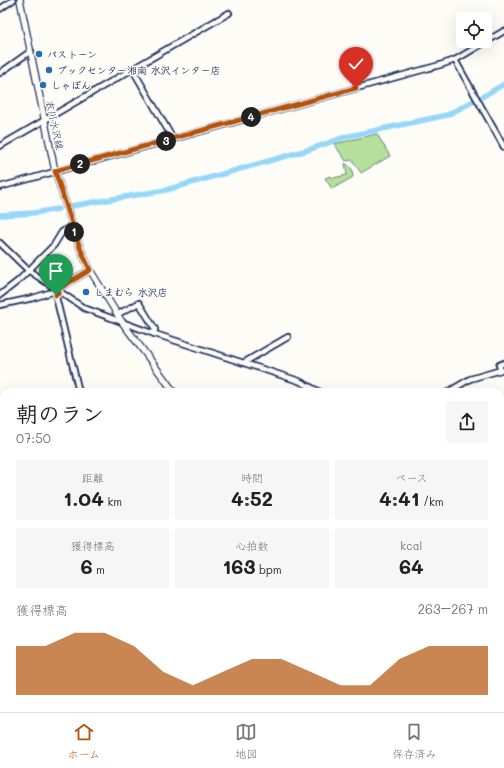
<!DOCTYPE html>
<html lang="ja">
<head>
<meta charset="utf-8">
<style>
  :root { --surface:#fff; --page:#f6f6f6; --text:#222; --muted:#767676; --line:#e0e0e0; --accent:#b45309 }
  body { margin:0; font-family:Mali,"Klee One",sans-serif; background:var(--page); color:var(--text); height:100vh; display:flex; flex-direction:column; font-size:15px; white-space:nowrap }
  * { box-sizing:border-box; margin:0 }
  p { font-size:13px; color:var(--muted) }
  .icon { flex:none; width:22px; height:22px; fill:none; stroke:currentColor; stroke-width:2; stroke-linecap:round; stroke-linejoin:round }
  .map { position:relative; flex:1; overflow:hidden }
  .panel { position:absolute; left:0px; top:388px; width:504px; height:324px; display:flex; flex-direction:column; background:var(--surface); border-radius:12px 12px 0 0; box-shadow:0 4px 16px #0002 }
  .panel>* { flex:none }
  .fabs { position:absolute; left:456px; top:12px; display:grid; gap:8px }
  .fabs a { display:grid; place-items:center; width:36px; height:36px; border-radius:4px; background:var(--surface); box-shadow:0 4px 16px #0002; font-size:20px }
  .pin { position:absolute; display:grid; place-items:center; width:34px; height:34px; color:#fff; margin:-41px -17px; border-radius:50% 50% 50% 0; rotate:-45deg; box-shadow:0 0 4px #0007 }
  .pin .icon { rotate:45deg }
  .km { position:absolute; width:20px; height:20px; margin:-10px; border-radius:50%; background:#222; color:#fff; font-size:11px; line-height:20px; text-align:center }
  .round { display:grid; place-items:center; flex:none; width:42px; height:42px; border-radius:4px; background:var(--page) }
  .summary { display:flex; align-items:center; justify-content:space-between; height:68px; padding:0 16px }
  h1 { font-size:22px; font-weight:800; line-height:30px }
  .stats { display:grid; grid-template-columns:repeat(3,1fr); gap:6px; height:68px; padding:4px 16px }
  .stats div { display:grid; align-content:center; border-radius:4px; background:var(--page); text-align:center }
  .stats b { font-size:20px; font-weight:800 }
  .stats small { font-size:11px; font-weight:400 }
  .stats p { font-size:11px }
  .chart { height:112px; padding:8px 16px }
  .chart p { display:flex; justify-content:space-between }
  .chart svg { width:100%; height:72px; margin-top:4px; fill:var(--accent); opacity:.7 }
  .dock { display:flex; justify-content:space-around; align-items:center; height:56px; border-top:1px solid var(--line); background:var(--surface); font-size:11px; color:var(--muted) }
  .dock a { display:grid; justify-items:center; gap:2px }
  .dock .selected { color:var(--accent) }
  .map>svg:first-child { display:block }
  .green { fill:#b5df9b; stroke:#68877c }
  .lines { fill:none; stroke-linecap:round; stroke-linejoin:round }
  .canal { stroke:#96d7f8; stroke-width:3 }
  .river { stroke:#96d7f8; stroke-width:5.5 }
  .minor-casing { stroke:#1b2f5e; stroke-width:8 }
  .major-casing { stroke:#1b2f5e; stroke-width:8 }
  .minor { stroke:#fdfcf7; stroke-width:4.5 }
  .major { stroke:#fdfcf7; stroke-width:5.5 }
  .rail { stroke:#1b2f5e; stroke-width:1 }
  .route-casing { stroke:#fff; stroke-width:8 }
  .route { stroke:#b45309; stroke-width:5 }
  .poi-dot { fill:#1f6fb2; stroke:#fdfcf7; stroke-width:1.5 }
  .labels { text-anchor:middle; dominant-baseline:central; stroke-width:3; stroke-linejoin:round; paint-order:stroke }
  .poi-label { font-size:10px; font-weight:bold; fill:#1b2f5e; stroke:#fdfcf7; text-anchor:start }
  .street-label { font-size:10px; fill:#1b2f5e; stroke:#fdfcf7 }
</style>
</head>
<body>
<div class="map">
<svg width="504" height="712" viewBox="0 0 504 712">
  <rect width="100%" height="100%" fill="#fdfcf7"/>
  <filter id="ink" filterUnits="userSpaceOnUse"><feTurbulence type="fractalNoise" baseFrequency=".025" numOctaves="2"/><feDisplacementMap in="SourceGraphic" scale="8" xChannelSelector="R" yChannelSelector="G"/><feConvolveMatrix kernelMatrix="1 2 1 2 8 2 1 2 1" color-interpolation-filters="sRGB"/></filter>
  <g filter="url(#ink)">
    <g class="green">
      <polygon points="377,134 390,156 361,173 352,160 346,161 334,144"/>
      <polygon points="345,163 352,169 353,177 332,189 325,178 331,176 333,178 347,175"/>
    </g>
    <g class="lines">
      <g class="canal">
        <polyline points="500,536 504,530"/>
        <polyline points="441,708 442,712"/>
      </g>
      <g class="river">
        <polyline points="482,97 504,84"/>
        <polyline points="71,206 166,190 311,149 345,137 447,115 474,101"/>
        <polyline points="0,215 33,213 58,209"/>
      </g>
      <g class="minor-casing">
        <g id="minor">
          <polyline points="0,9 13,0"/>
          <polyline points="455,60 504,147"/>
          <polyline points="133,70 173,139"/>
          <polyline points="0,73 31,51"/>
          <polyline points="0,146 229,13"/>
          <polyline points="0,187 440,65 455,60 504,31"/>
          <polyline points="0,243 28,270 84,308 149,332 299,381 320,392"/>
          <polyline points="59,293 56,297 79,392"/>
          <polyline points="0,295 18,281 54,245 62,232 72,225"/>
          <polyline points="0,305 33,298 52,292 90,270"/>
          <polyline points="118,314 139,303 155,329 154,334"/>
          <polyline points="245,362 288,337"/>
          <polyline points="448,392 470,379 501,370 499,365 504,363"/>
          <polyline points="500,469 504,466"/>
          <polyline points="500,490 504,495"/>
          <polyline points="0,517 4,516"/>
          <polyline points="0,521 4,522"/>
          <polyline points="500,597 504,594"/>
          <polyline points="500,642 504,646"/>
          <polyline points="347,712 351,708"/>
        </g>
      </g>
      <g class="major-casing">
        <g id="major">
          <polyline points="20,0 55,171 80,248 90,270 122,322 174,392"/>
          <polyline points="416,708 419,712"/>
        </g>
      </g>
      <use href="#minor" class="minor"/>
      <use href="#major" class="major"/>
      <g class="rail">
        <polyline points="0,694 4,697"/>
        <polyline points="26,708 32,712"/>
      </g>
    </g>
  </g>
  <g class="lines" filter="url(#ink)">
    <g class="route-casing">
      <polyline id="route" points="56,295 59,293 56,290 90,270 80,248 55,171 356,88"/>
    </g>
    <use href="#route" class="route"/>
  </g>
  <g class="poi-dot">
    <circle cx="39" cy="54" r="4"/>
    <circle cx="49" cy="70" r="4"/>
    <circle cx="43" cy="85" r="4"/>
    <circle cx="86" cy="292" r="4"/>
  </g>
  <g class="labels">
    <g class="poi-label">
      <text x="47" y="54">パストーン</text>
      <text x="57" y="70">ブックセンター湘南 水沢インター店</text>
      <text x="51" y="85">しゃぼん</text>
      <text x="94" y="292">しまむら 水沢店</text>
    </g>
    <g class="street-label">
      <text transform="translate(55 125) rotate(78)">衣川水沢線</text>
    </g>
  </g>
</svg>
<div class="fabs">
<a><svg class="icon" aria-label="locate" viewBox="0 0 24 24"><circle cx="12" cy="12" r="6"/><path d="M12 2v4M12 18v4M2 12h4M18 12h4"/></svg></a>
</div>
<div class="pin" style="left:56px;top:295px;background:#1e9e55"><svg class="icon" aria-label="arrive" viewBox="0 0 24 24"><path d="M6 21V4h12l-3 4 3 4H6"/></svg></div>
<div class="pin" style="left:356px;top:88px;background:#d93025"><svg class="icon" aria-label="check" viewBox="0 0 24 24"><path d="M5 12l5 5 9-10"/></svg></div>
<b class="km" style="left:74px;top:232px">1</b>
<b class="km" style="left:80px;top:164px">2</b>
<b class="km" style="left:166px;top:141px">3</b>
<b class="km" style="left:251px;top:117px">4</b>
<section class="panel">
<div class="summary"><div><h1>朝のラン</h1><p>07:50</p></div><a class="round"><svg class="icon" aria-label="share" viewBox="0 0 24 24"><path d="M12 15V3M7 8l5-5 5 5M5 13v7h14v-7"/></svg></a></div>
<div class="stats">
<div><p>距離</p><b>1.04<small> km</small></b></div>
<div><p>時間</p><b>4:52</b></div>
<div><p>ペース</p><b>4:41<small> /km</small></b></div>
</div>
<div class="stats">
<div><p>獲得標高</p><b>6<small> m</small></b></div>
<div><p>心拍数</p><b>163<small> bpm</small></b></div>
<div><p>kcal</p><b>64</b></div>
</div>
<div class="chart"><p><span>獲得標高</span>263–267 m</p>
<svg viewBox="0 0 160 44" preserveAspectRatio="none"><path d="M0 44V14L10 14L20 6L30 6L40 14L50 30L60 38L70 30L80 22L90 22L100 30L110 38L120 38L130 22L140 14L150 14L160 14V44z"/></svg>
</div>
</section>
</div>
<nav class="dock">
<a class="selected"><svg class="icon" aria-label="home" viewBox="0 0 24 24"><path d="M3 11l9-7 9 7M6 9v11h12V9"/></svg>ホーム</a>
<a><svg class="icon" aria-label="map" viewBox="0 0 24 24"><path d="M3 6l6-2 6 2 6-2v14l-6 2-6-2-6 2zM9 4v14M15 6v14"/></svg>地図</a>
<a><svg class="icon" aria-label="saved" viewBox="0 0 24 24"><path d="M7 4h10v16l-5-4-5 4z"/></svg>保存済み</a>
</nav>
</body>
</html>
